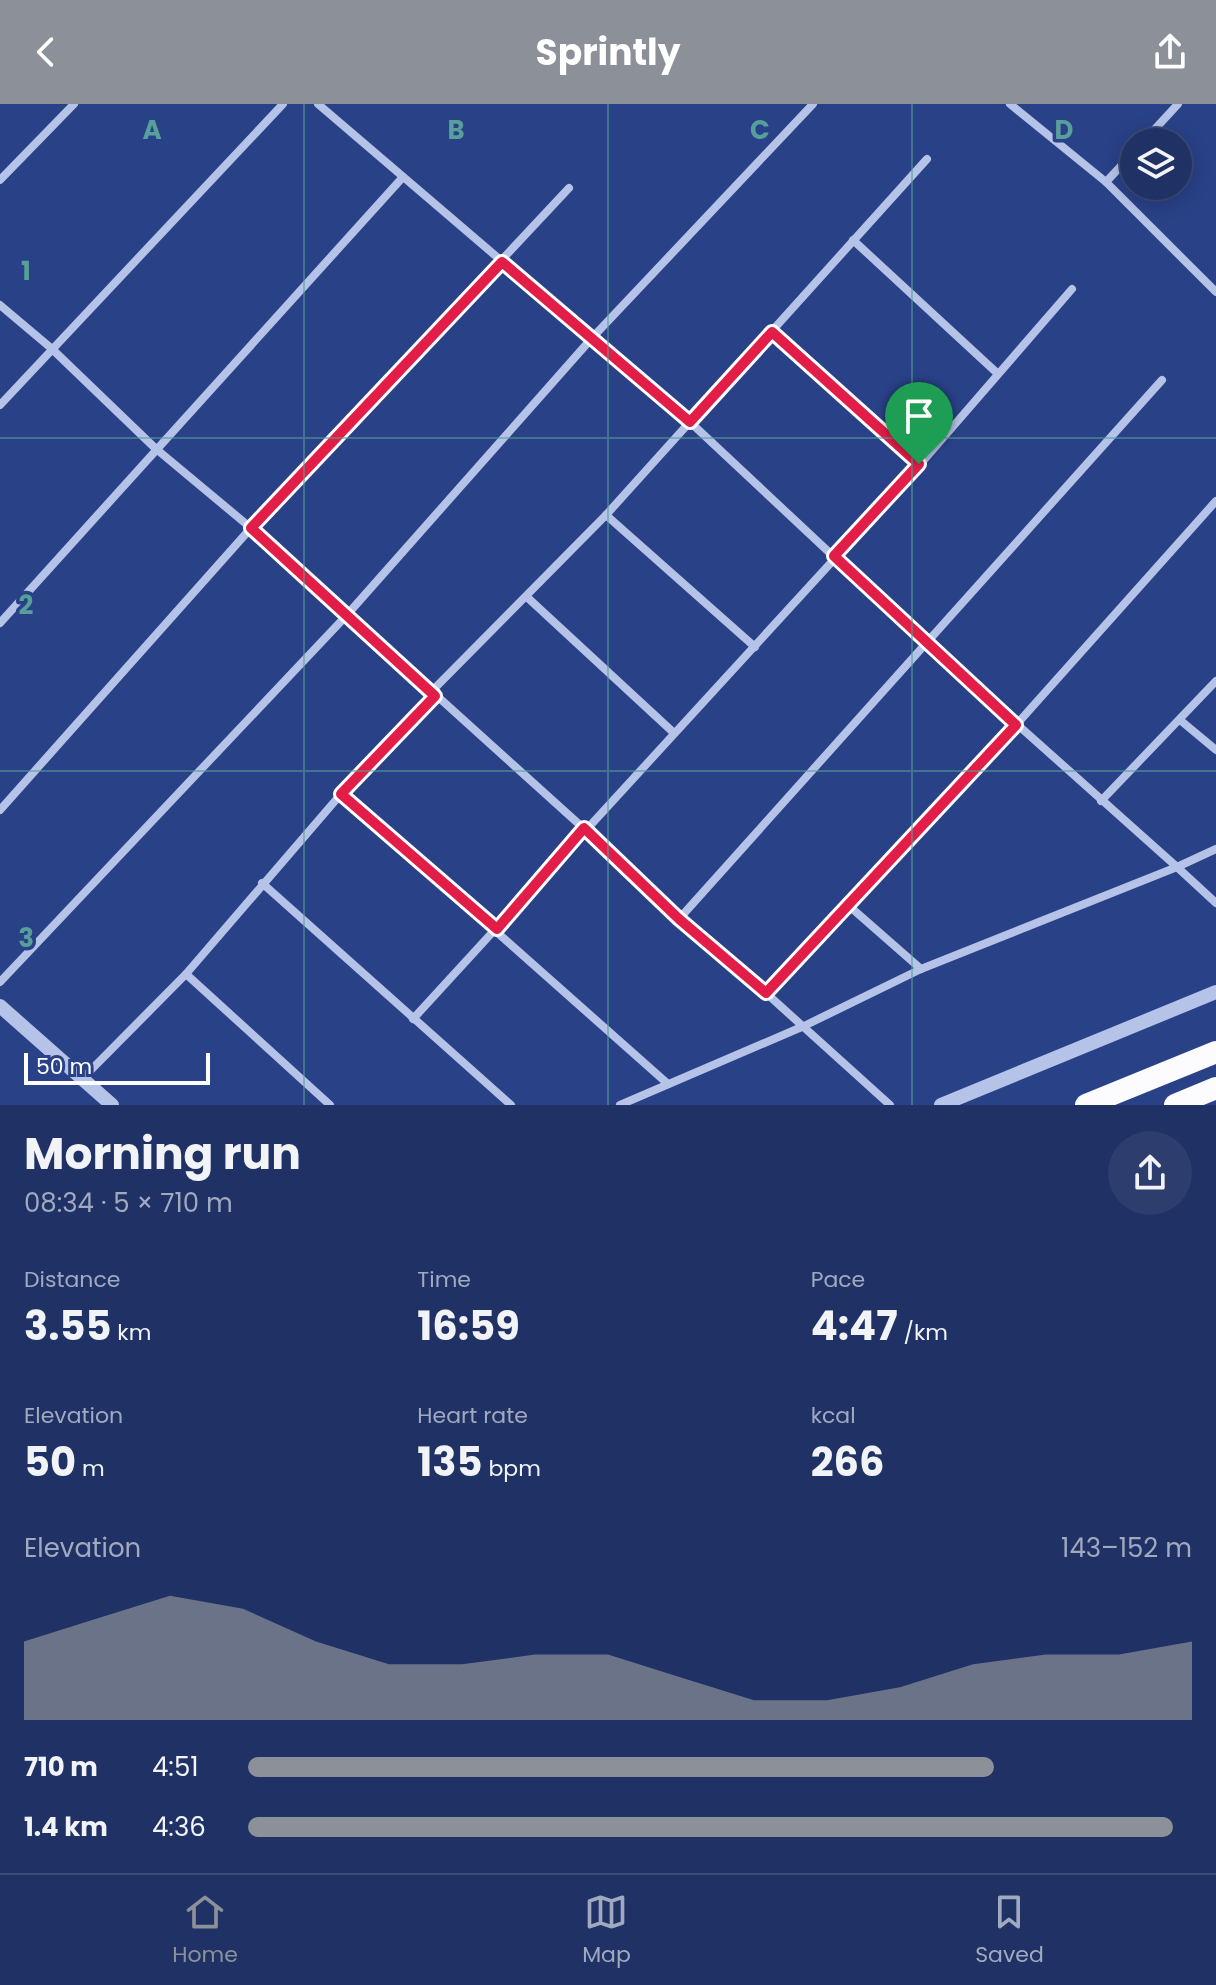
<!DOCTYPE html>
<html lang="en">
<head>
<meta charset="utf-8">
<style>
  :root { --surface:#1f3165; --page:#2c3d6e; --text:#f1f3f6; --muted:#a1a9bf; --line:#3c4c79; --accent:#8c9099 }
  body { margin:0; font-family:Poppins,sans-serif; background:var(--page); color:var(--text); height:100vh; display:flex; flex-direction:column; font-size:30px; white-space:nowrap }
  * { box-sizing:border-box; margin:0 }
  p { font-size:26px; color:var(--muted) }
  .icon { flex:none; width:44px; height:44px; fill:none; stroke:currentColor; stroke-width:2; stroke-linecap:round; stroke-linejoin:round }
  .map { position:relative; height:1001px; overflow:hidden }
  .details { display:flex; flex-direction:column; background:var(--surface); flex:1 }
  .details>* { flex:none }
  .fabs { position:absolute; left:1120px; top:24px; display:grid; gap:16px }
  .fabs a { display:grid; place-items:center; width:72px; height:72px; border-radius:50%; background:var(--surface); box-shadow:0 4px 20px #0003,0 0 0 2px var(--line); font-size:40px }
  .scale { position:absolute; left:24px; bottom:20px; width:186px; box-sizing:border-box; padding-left:8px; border:4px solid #fff; border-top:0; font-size:22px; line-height:28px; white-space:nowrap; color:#fff; -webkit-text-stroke:6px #294187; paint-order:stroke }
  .pin { position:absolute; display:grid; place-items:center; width:68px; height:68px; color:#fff; margin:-82px -34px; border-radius:50% 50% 50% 0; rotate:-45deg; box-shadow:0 0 8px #0007 }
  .pin .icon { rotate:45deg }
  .round { display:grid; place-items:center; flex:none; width:84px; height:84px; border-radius:42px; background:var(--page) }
  .headline { display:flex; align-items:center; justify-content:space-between; height:136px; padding:0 24px }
  h1 { font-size:44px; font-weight:700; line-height:60px }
  .stats { display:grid; grid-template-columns:repeat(3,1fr); gap:12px; height:136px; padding:8px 24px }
  .stats div { display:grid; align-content:center }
  .stats b { font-size:40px; font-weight:700 }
  .stats small { font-size:22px; font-weight:400 }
  .stats p { font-size:22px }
  .chart { height:224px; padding:16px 24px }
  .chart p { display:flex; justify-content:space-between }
  .chart svg { width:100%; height:144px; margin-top:8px; fill:var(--accent); opacity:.7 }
  ul { padding:0 24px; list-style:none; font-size:26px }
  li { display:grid; grid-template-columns:128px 96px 1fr; align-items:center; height:60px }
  li i { height:20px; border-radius:10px; background:var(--accent) }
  header { display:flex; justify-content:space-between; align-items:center; height:104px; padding:0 24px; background:var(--accent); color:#fff; font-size:36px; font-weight:700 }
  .dock { display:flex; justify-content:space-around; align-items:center; height:112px; border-top:2px solid var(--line); background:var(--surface); font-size:22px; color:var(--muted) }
  .dock a { display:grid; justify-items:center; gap:4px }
  .dock .selected { color:var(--accent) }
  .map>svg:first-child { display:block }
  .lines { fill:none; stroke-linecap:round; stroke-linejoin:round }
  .minor { stroke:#b6c3e8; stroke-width:8 }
  .tertiary { stroke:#b6c3e8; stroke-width:14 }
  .trunk { stroke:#fcfcfe; stroke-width:22 }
  .route-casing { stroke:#fff; stroke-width:16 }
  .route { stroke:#e11d48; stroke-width:10 }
  .grid { fill:none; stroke:#579f9a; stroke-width:2; stroke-opacity:0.55 }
  .grid-label { font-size:26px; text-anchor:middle; font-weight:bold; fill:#579f9a; stroke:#294187; stroke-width:7; stroke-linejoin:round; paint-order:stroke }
</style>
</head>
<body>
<header><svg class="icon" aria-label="back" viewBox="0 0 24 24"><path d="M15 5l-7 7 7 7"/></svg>Sprintly<svg class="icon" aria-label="share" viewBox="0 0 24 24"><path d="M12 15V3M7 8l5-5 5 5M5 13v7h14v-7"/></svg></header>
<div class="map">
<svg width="1216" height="1001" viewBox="0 0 1216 1001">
  <rect width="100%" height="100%" fill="#294187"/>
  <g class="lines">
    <g class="minor">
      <polyline points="318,0 690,318 926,539 1177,763 1216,745"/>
      <polyline points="1010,0 1106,78 1216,188"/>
      <polyline points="1143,38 1178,0"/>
      <polyline points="0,76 74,0"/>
      <polyline points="1106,78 1134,48"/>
      <polyline points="853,136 997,269"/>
      <polyline points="0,201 51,244 155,344 251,424 890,1001"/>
      <polyline points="772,228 919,360"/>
      <polyline points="0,301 283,0"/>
      <polyline points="606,411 755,543"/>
      <polyline points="528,494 674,629"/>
      <polyline points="0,519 403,73"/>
      <polyline points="431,588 606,411 927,55"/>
      <polyline points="1180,616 1216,646"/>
      <polyline points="341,690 668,980"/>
      <polyline points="1101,697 1216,577"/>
      <polyline points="0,706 251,424 569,84"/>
      <polyline points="262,779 511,1001"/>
      <polyline points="848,801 921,865"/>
      <polyline points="679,815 1162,276"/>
      <polyline points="186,870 330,1001"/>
      <polyline points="0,878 346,512 592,234 813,0"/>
      <polyline points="766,889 1016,621 1216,397"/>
      <polyline points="413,915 904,379 1072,185"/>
      <polyline points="83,974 186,870 341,690 435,592"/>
      <polyline points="620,1001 804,922 921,865 1177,763 1216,799"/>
    </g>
    <g class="tertiary">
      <polyline points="0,902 112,1001"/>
      <polyline points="941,1001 1216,888"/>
    </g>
    <g class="trunk">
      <polyline points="1086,1001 1216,948"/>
      <polyline points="1175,1001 1216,984"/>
    </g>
  </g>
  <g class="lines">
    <g class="route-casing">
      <polygon id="route" points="502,158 690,318 772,228 919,360 834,452 1016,621 766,889 679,815 584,724 497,825 341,690 435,592 251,424"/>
    </g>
    <use href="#route" class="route"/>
  </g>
  <path class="grid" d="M 304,0 L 304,1001M 608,0 L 608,1001M 912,0 L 912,1001M 0,334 L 1216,334M 0,667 L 1216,667"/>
  <g class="grid-label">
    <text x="152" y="35">A</text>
    <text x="456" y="35">B</text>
    <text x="760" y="35">C</text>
    <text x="1064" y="35">D</text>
    <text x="26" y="176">1</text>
    <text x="26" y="510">2</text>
    <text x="26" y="843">3</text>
  </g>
</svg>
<div class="fabs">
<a><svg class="icon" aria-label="layers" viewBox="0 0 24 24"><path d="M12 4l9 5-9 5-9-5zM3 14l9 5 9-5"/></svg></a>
</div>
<div class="scale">50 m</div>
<div class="pin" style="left:919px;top:360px;background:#1e9e55"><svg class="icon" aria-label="arrive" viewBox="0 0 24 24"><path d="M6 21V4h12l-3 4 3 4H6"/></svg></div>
</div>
<section class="details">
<div class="headline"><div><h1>Morning run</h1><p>08:34 · 5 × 710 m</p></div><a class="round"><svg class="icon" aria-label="share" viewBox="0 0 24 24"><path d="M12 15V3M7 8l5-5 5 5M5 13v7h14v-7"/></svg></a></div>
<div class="stats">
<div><p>Distance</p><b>3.55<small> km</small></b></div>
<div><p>Time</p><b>16:59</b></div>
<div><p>Pace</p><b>4:47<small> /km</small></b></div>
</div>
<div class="stats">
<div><p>Elevation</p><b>50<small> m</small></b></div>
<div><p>Heart rate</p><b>135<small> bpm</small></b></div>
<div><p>kcal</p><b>266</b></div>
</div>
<div class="chart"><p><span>Elevation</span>143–152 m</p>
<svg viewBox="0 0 160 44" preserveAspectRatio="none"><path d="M0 44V20L10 13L20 6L30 10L40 20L50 27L60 27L70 24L80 24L90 31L100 38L110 38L120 34L130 27L140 24L150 24L160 20V44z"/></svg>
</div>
<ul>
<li><b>710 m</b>4:51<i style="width:79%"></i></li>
<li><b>1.4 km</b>4:36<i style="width:98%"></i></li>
</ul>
</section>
<nav class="dock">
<a class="selected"><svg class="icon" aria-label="home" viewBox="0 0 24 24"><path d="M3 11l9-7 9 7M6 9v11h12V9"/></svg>Home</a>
<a><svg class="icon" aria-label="map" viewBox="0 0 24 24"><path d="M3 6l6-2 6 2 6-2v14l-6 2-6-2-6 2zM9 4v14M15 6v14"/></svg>Map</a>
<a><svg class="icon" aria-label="saved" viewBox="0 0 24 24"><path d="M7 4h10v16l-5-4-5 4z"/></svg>Saved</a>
</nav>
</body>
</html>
